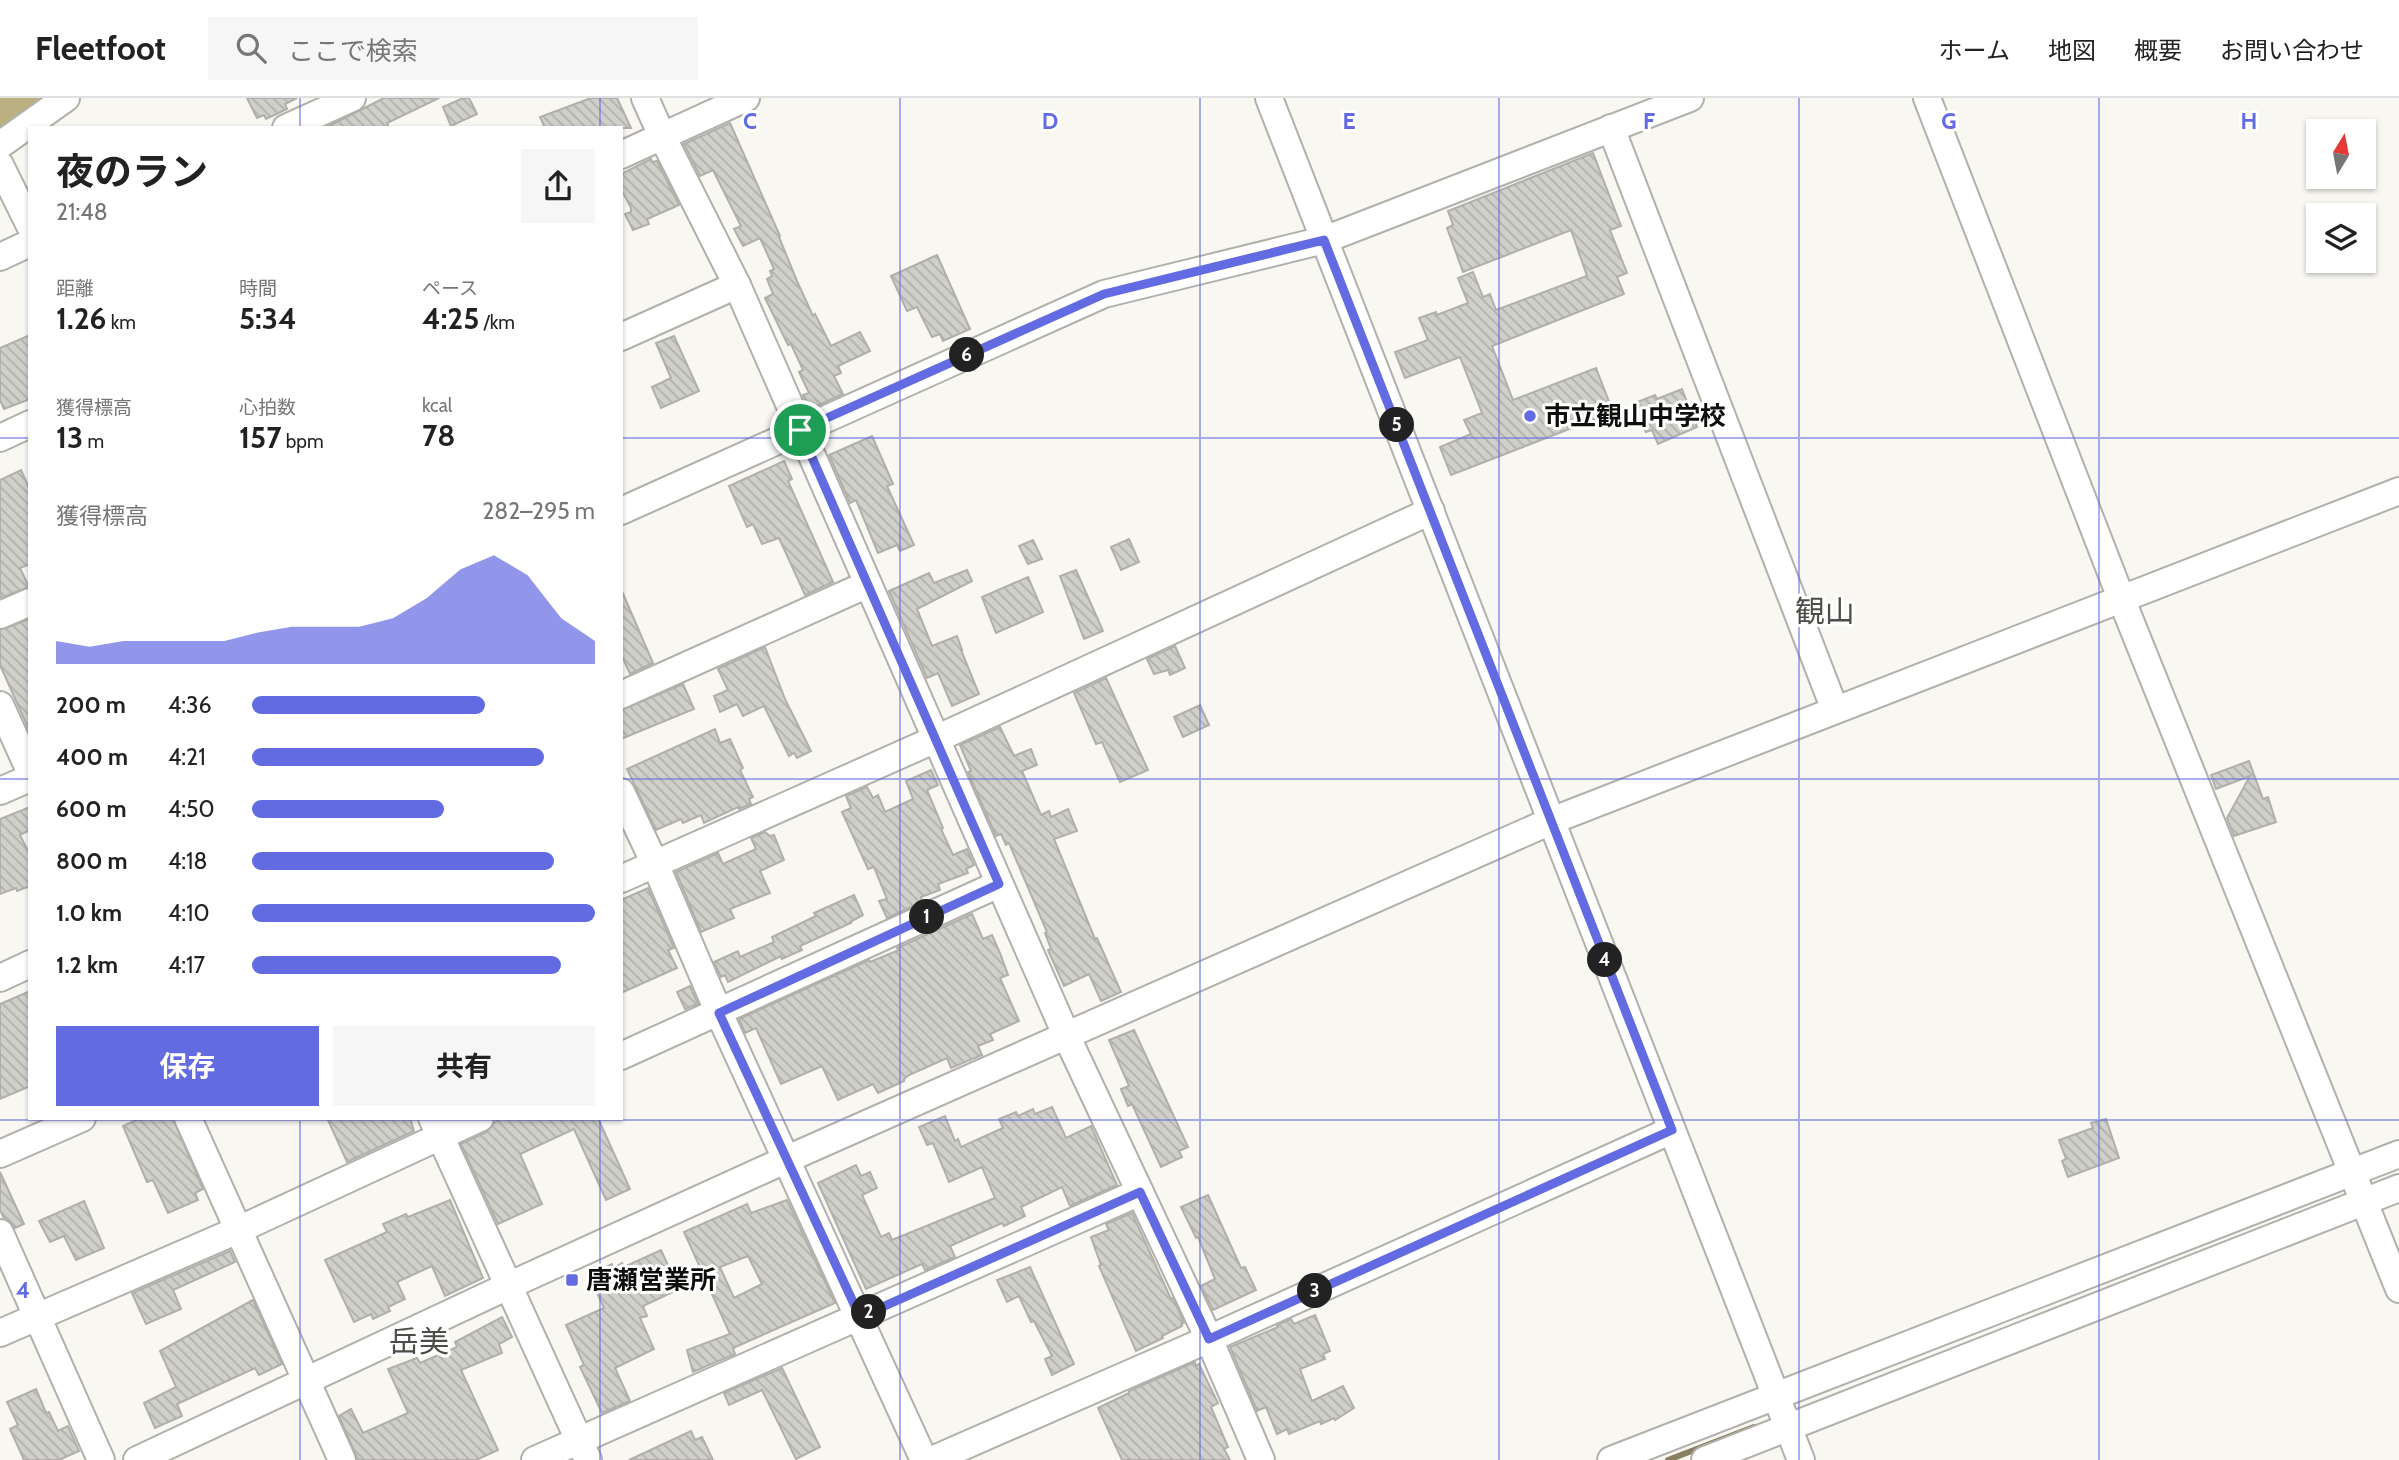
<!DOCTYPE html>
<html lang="ja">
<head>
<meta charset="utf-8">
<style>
  :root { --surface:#fff; --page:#f6f6f6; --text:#222; --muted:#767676; --line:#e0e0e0; --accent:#636be3 }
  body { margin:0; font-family:Cabin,"Noto Sans JP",sans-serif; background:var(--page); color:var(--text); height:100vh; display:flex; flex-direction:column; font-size:26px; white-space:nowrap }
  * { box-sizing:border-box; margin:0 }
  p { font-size:23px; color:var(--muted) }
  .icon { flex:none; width:38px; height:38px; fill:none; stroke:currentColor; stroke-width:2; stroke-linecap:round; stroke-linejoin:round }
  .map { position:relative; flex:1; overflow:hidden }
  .panel { position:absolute; left:28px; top:28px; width:595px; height:994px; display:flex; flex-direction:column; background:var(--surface); border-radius:0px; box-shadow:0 2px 5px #0004 }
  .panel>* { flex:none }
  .needle { width:46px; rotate:10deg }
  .tools { position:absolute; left:2306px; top:21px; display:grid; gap:14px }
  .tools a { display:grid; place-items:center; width:70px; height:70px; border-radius:0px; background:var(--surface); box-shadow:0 2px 5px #0004; font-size:35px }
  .pin { position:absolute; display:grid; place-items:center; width:60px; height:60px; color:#fff; margin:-30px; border:4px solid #fff; border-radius:50%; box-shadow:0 2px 7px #0007 }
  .km { position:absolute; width:35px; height:35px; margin:-18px; border-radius:50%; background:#222; color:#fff; font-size:19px; line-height:35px; text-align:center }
  .round { display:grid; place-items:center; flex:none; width:74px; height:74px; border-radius:0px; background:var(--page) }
  .summary { display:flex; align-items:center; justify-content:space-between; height:119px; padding:0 28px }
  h1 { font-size:38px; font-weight:700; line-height:52px }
  .metrics { display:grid; grid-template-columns:repeat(3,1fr); gap:10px; height:119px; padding:7px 28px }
  .metrics div { display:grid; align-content:center }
  .metrics b { font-size:30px; font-weight:700 }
  .metrics small { font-size:19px; font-weight:400 }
  .metrics p { font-size:19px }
  .chart { height:196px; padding:14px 28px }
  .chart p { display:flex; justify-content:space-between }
  .chart svg { width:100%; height:126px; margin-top:7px; fill:var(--accent); opacity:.7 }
  .cta { display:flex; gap:14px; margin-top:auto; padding:14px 28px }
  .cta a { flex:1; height:80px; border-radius:0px; background:var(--accent); color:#fff; font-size:28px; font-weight:700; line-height:80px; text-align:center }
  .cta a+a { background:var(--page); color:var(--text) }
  ul { padding:0 28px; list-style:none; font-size:23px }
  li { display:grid; grid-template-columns:112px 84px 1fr; align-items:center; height:52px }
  li i { height:18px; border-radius:9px; background:var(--accent) }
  header { display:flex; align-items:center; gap:42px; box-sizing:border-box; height:98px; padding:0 35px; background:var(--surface); border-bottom:2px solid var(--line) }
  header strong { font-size:33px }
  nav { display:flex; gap:38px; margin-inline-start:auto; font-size:24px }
  .search { width:490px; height:63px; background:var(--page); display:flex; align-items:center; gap:18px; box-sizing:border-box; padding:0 24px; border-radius:0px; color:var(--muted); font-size:26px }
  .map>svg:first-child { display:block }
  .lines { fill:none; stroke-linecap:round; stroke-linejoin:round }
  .stream { stroke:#877f5f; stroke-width:6 }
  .river { stroke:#bbb082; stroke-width:35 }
  .building { fill:url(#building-back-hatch); stroke:#b0afab; stroke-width:2; fill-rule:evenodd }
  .minor-casing { stroke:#b1b0ab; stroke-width:30 }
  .minor { stroke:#fff; stroke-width:26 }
  .route-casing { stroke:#fff; stroke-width:14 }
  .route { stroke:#636be3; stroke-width:9 }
  .grid { fill:none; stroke:#636be3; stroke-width:2; stroke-opacity:0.55 }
  .poi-dot { fill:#636be3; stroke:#fff; stroke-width:2.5 }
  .labels { text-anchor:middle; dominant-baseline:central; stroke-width:6; stroke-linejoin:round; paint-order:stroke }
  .poi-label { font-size:26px; font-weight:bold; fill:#0e0e0c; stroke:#fff; text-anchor:start }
  .quarter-label { font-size:30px; fill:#4d4c48; stroke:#fff }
  .grid-label { font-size:23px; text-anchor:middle; font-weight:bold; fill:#636be3; stroke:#fff; stroke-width:6; stroke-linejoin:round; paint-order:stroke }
</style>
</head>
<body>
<header>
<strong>Fleetfoot</strong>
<div class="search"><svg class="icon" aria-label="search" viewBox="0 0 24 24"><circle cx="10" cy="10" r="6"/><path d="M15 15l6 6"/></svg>ここで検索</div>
<nav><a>ホーム</a><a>地図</a><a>概要</a><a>お問い合わせ</a></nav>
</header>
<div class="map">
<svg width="2399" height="1362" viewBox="0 0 2399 1362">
  <defs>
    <pattern id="building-back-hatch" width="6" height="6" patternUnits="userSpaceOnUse" patternTransform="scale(1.75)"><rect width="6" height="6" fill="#d0cfca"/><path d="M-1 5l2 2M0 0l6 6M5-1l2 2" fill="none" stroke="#b1b1ac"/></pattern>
  </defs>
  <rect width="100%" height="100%" fill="#f8f7f2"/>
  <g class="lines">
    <polyline class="stream" points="1668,1362 1754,1329"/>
    <polyline class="river" points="0,18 23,0"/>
  </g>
  <g class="building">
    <polygon points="247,0 297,0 285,6 287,11 266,21 264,17 257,20"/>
    <polygon points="384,0 439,0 387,25 389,30 325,30"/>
    <polygon points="463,0 469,0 477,16 451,28 443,9"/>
    <polygon points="591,0 617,0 631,30 545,30 540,19"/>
    <polygon points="730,25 780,138 779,139 797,183 813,218 815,216 831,248 860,234 870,253 838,268 841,275 834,278 843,296 810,311 803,297 809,295 799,274 803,272 791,246 788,247 765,200 773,196 767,181 772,178 770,173 774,171 760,140 743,148 734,131 741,128 713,72 700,78 684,46"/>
    <polygon points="1593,55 1621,128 1610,132 1627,175 1617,179 1624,196 1492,248 1513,302 1596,270 1613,314 1451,377 1440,349 1471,336 1464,322 1482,315 1460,259 1405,280 1395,254 1428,242 1419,220 1436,214 1437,217 1468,205 1458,180 1473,174 1483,199 1490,196 1496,212 1587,178 1571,132 1463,174 1447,130 1453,127 1448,113"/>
    <polygon points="651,61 652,64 657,63 679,107 647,121 649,126 633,132 625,116 631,114 631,110 621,91 621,76"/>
    <polygon points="937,157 970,231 943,243 940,236 932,239 917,209 907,213 891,178"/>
    <polygon points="30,237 30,301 4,311 0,302 0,250"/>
    <polygon points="674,238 699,293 661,310 652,289 671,280 656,245"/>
    <polygon points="1682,291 1697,329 1658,346 1652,332 1646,334 1635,305 1655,297 1657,301"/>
    <polygon points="872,338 893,386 887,388 914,447 900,453 897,447 878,455 856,402 850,405 829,357"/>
    <polygon points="784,363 792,381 788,383 833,484 805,497 779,440 762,446 753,426 747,429 729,388"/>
    <polygon points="21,372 30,392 30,466 20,470 29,489 0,500 0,382"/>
    <polygon points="1129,441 1139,464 1121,472 1111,449"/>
    <polygon points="1033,442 1042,461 1028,466 1019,448"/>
    <polygon points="967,472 972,483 917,511 932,548 957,538 962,552 961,552 979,596 952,608 938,575 927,580 889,493 929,475 934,485"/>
    <polygon points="1076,472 1103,533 1084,541 1060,478"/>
    <polygon points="1028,479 1043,514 996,535 982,499"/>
    <polygon points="621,491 653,565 630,576 621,556"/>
    <polygon points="30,521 30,634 0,567 0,532"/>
    <polygon points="1175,548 1185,570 1170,577 1168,572 1154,576 1147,561"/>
    <polygon points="765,549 785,601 811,653 797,660 794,655 789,658 764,608 743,618 737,606 720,614 714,598 728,592 718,571"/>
    <polygon points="1106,580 1148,672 1120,684 1102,644 1096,646 1074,595"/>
    <polygon points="683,586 694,611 621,641 621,612"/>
    <polygon points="1200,607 1209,627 1183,639 1174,619"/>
    <polygon points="1000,629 1014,658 1031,651 1037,667 1022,673 1041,717 1049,713 1051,719 1068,711 1077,733 1054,741 1095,841 1097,840 1121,894 1101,903 1089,876 1064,888 1048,852 1051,851 1045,835 1047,834 1009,745 1006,747 1001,736 996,738 968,674 971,673 960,647"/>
    <polygon points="715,631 720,645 730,641 743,670 740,672 753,699 749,701 751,706 739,711 738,709 704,725 701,717 683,725 681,721 656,732 627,671"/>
    <polygon points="2249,663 2263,701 2268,699 2276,724 2234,738 2227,720 2250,678 2216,691 2211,677"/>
    <polygon points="931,672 938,687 927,692 943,730 941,731 953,757 967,751 974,767 966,771 968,775 938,786 940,792 921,799 922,804 887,820 879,803 887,801 874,769 868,771 842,714 851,710 846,698 867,689 873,700 878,697 885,714 913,701 906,683"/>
    <polygon points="30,709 30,732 20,737 30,757 30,788 17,793 16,790 0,796 0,721"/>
    <polygon points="765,734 770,738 774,737 784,762 760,773 770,795 730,811 734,820 701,834 676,774 718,755 723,766 756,751 751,740"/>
    <polygon points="648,790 674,850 668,852 677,870 621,895 621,802"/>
    <polygon points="854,797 863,817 850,824 851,825 800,848 802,852 782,861 781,858 728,884 725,877 721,879 714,864 738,853 740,859 774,844 772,839 816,818 814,815"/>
    <polygon points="972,816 983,841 992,837 1000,855 1008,877 1000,880 1019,923 990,936 993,942 978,948 982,957 951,970 947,960 909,977 904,981 904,983 878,995 873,986 838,1002 822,968 781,986 756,930 745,935 739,921 869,862 870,864 899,852 897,850"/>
    <polygon points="690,888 698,906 685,911 677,894"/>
    <polygon points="30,893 30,988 0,1001 0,906"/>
    <polygon points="1134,932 1188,1049 1179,1053 1182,1059 1161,1069 1132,1006 1128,1008 1121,991 1129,988 1109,942"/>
    <polygon points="1052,1009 1066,1040 1091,1028 1117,1087 1070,1108 1062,1089 1021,1109 1025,1118 1004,1128 1002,1125 950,1148 955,1159 925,1172 922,1166 866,1191 818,1085 856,1067 861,1078 870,1074 877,1090 862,1097 881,1139 889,1135 892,1142 995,1100 982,1069 949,1084 933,1045 927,1047 919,1029 945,1018 955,1043 958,1041 961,1049 1003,1030 999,1021 1016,1014 1018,1018 1033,1011 1035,1016"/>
    <polygon points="141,1020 173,1020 203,1091 195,1095 198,1102 168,1115 153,1082 147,1084 123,1028"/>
    <polygon points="327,1020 410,1020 414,1033 347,1064"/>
    <polygon points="502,1020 598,1020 630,1091 606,1102 574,1031 520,1056 542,1106 498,1126 461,1046 487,1034 495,1024"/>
    <polygon points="2106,1021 2119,1060 2068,1079 2062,1063 2066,1061 2059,1042 2093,1030 2091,1025"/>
    <polygon points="0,1074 24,1126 15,1130 10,1123 4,1120 0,1112"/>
    <polygon points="1208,1097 1241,1170 1245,1169 1256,1192 1213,1212 1201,1188 1215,1181 1198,1139 1196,1140 1181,1109"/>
    <polygon points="450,1102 483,1180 445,1198 432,1168 397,1184 405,1201 388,1209 390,1213 373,1221 371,1216 354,1224 325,1162 387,1134 383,1126 406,1116 408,1119"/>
    <path d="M 787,1102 L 835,1205 L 733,1250 L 735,1256 L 693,1274 L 687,1252 L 730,1236 L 684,1134 L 747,1106 L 751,1115 ZM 748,1158 L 762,1186 L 734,1200 L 720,1169 Z"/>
    <polygon points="84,1103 104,1150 76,1162 64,1138 50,1144 39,1123"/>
    <polygon points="1132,1115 1171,1201 1173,1200 1184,1225 1181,1226 1182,1228 1162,1238 1163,1240 1136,1253 1099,1168 1101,1167 1091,1139 1109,1132 1106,1126"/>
    <polygon points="661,1152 679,1191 643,1208 647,1218 640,1220 654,1251 615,1270 630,1303 602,1315 580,1269 584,1267 566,1227 604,1210 589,1177 612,1166 614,1170 622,1165 624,1169"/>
    <polygon points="230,1153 235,1164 173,1192 181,1211 146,1226 132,1195"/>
    <polygon points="1030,1169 1074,1266 1052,1277 1045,1261 1052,1258 1034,1223 1031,1224 1019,1198 1007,1204 997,1182"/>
    <polygon points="253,1202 282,1266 259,1277 255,1270 177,1306 182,1318 155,1330 144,1305 176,1289 160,1253"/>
    <polygon points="1315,1217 1330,1253 1323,1256 1325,1261 1300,1271 1312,1303 1343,1288 1354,1310 1335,1322 1334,1320 1321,1326 1320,1323 1289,1336 1287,1331 1277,1336 1266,1309 1257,1313 1230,1249 1278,1229 1277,1227 1291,1221 1294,1226"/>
    <polygon points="502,1219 512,1239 499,1246 502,1255 461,1272 498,1352 476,1362 358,1362 339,1318 351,1311 363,1335 408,1315 388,1271 417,1260 420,1265 457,1249 455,1244"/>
    <polygon points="1195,1264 1196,1268 1199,1266 1218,1305 1211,1309 1228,1349 1224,1351 1230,1362 1122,1362 1098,1310 1129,1295 1129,1293"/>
    <polygon points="782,1270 820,1349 796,1361 762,1292 729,1307 724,1295"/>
    <polygon points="36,1291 46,1315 49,1314 58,1333 68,1328 79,1353 59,1362 24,1362 10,1331 18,1327 7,1304"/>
    <polygon points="691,1333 695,1342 702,1339 713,1362 629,1362"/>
  </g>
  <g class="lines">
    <g class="minor-casing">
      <g id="minor">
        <polyline points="645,0 662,38 737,187 1067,939 1209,1241 1261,1362"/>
        <polyline points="1269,0 1801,1362"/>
        <polyline points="1927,0 2121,500 2399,1191"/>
        <polyline points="286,30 352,0"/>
        <polyline points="1611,30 1835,612"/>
        <polyline points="0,47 66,0"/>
        <polyline points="621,57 746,0"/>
        <polyline points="0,67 30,128"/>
        <polyline points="0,159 30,145"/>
        <polyline points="621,239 737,187"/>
        <polyline points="0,340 30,326"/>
        <polyline points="621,413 1104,196 1324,142 1690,0"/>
        <polyline points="0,517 30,504"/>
        <polyline points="621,597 868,486"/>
        <polyline points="0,607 30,673"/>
        <polyline points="0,693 30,680"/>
        <polyline points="621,694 655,766 719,915 924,1362"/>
        <polyline points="621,781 936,641 1431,413"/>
        <polyline points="0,880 30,866"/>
        <polyline points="621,958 999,786"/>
        <polyline points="188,1020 342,1362"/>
        <polyline points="432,1020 588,1362"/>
        <polyline points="0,1056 82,1020"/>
        <polyline points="0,1135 101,1362"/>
        <polyline points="0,1235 238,1132 480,1020"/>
        <polyline points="137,1362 508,1188 785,1062 1551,723 2399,393"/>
        <polyline points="535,1362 1140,1094"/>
        <polyline points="932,1362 1209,1241 1672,1032"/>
        <polyline points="1611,1362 2399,1056"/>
        <polyline points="1705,1362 2399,1090"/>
      </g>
    </g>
    <use href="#minor" class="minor"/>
  </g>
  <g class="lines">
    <g class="route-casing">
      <polygon id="route" points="1324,142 1672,1032 1209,1241 1140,1094 860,1219 719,915 999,786 800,332 1104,196"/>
    </g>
    <use href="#route" class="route"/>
  </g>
  <path class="grid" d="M 300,0 L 300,30M 600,0 L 600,30M 900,0 L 900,1362M 1200,0 L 1200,1362M 1499,0 L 1499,1362M 1799,0 L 1799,1362M 2099,0 L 2099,1362M 0,340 L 30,340M 621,340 L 2399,340M 0,681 L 30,681M 621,681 L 2399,681M 300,1020 L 300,1362M 600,1020 L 600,1362M 0,1022 L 2399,1022"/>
  <g class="poi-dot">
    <circle cx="1530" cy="318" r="7"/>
    <rect x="565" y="1175" width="14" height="14" rx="3.5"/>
  </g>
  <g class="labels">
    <g class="poi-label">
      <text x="1544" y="318">市立観山中学校</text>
      <text x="586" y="1182">唐瀬営業所</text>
    </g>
    <g class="quarter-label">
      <text x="1825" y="513">観山</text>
      <text x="419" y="1243">岳美</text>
    </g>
  </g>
  <g class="grid-label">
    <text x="750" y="31">C</text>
    <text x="1050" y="31">D</text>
    <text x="1349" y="31">E</text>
    <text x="1649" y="31">F</text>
    <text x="1949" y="31">G</text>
    <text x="2249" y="31">H</text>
    <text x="23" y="1200">4</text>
  </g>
</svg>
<div class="tools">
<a><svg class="needle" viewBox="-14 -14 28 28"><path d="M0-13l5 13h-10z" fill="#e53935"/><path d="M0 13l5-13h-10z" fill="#767676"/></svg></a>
<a><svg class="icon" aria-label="layers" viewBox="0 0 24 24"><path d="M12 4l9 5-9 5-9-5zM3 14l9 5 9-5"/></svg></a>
</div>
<div class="pin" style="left:800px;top:332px;background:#1e9e55"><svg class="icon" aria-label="arrive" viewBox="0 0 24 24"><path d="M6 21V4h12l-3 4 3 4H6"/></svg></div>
<b class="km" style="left:927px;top:819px">1</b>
<b class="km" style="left:869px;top:1214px">2</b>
<b class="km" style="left:1315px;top:1193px">3</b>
<b class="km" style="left:1605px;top:862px">4</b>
<b class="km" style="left:1397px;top:327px">5</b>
<b class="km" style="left:967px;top:257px">6</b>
<section class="panel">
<div class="summary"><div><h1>夜のラン</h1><p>21:48</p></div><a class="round"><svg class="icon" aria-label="share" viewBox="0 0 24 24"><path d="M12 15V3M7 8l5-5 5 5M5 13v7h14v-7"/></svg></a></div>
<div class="metrics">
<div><p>距離</p><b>1.26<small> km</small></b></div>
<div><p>時間</p><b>5:34</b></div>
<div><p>ペース</p><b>4:25<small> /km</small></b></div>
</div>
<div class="metrics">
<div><p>獲得標高</p><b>13<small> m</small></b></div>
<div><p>心拍数</p><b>157<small> bpm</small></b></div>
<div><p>kcal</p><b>78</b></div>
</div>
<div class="chart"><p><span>獲得標高</span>282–295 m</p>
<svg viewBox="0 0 160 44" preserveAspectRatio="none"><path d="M0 44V36L10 38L20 36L30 36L40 36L50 36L60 33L70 31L80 31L90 31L100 28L110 21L120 11L130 6L140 13L150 28L160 36V44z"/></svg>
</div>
<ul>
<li><b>200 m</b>4:36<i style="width:68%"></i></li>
<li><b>400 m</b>4:21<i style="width:85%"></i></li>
<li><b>600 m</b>4:50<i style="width:56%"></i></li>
<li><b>800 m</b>4:18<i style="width:88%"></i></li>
<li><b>1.0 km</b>4:10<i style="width:100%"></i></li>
<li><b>1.2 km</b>4:17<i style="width:90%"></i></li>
</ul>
<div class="cta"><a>保存</a><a>共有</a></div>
</section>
</div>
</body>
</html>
